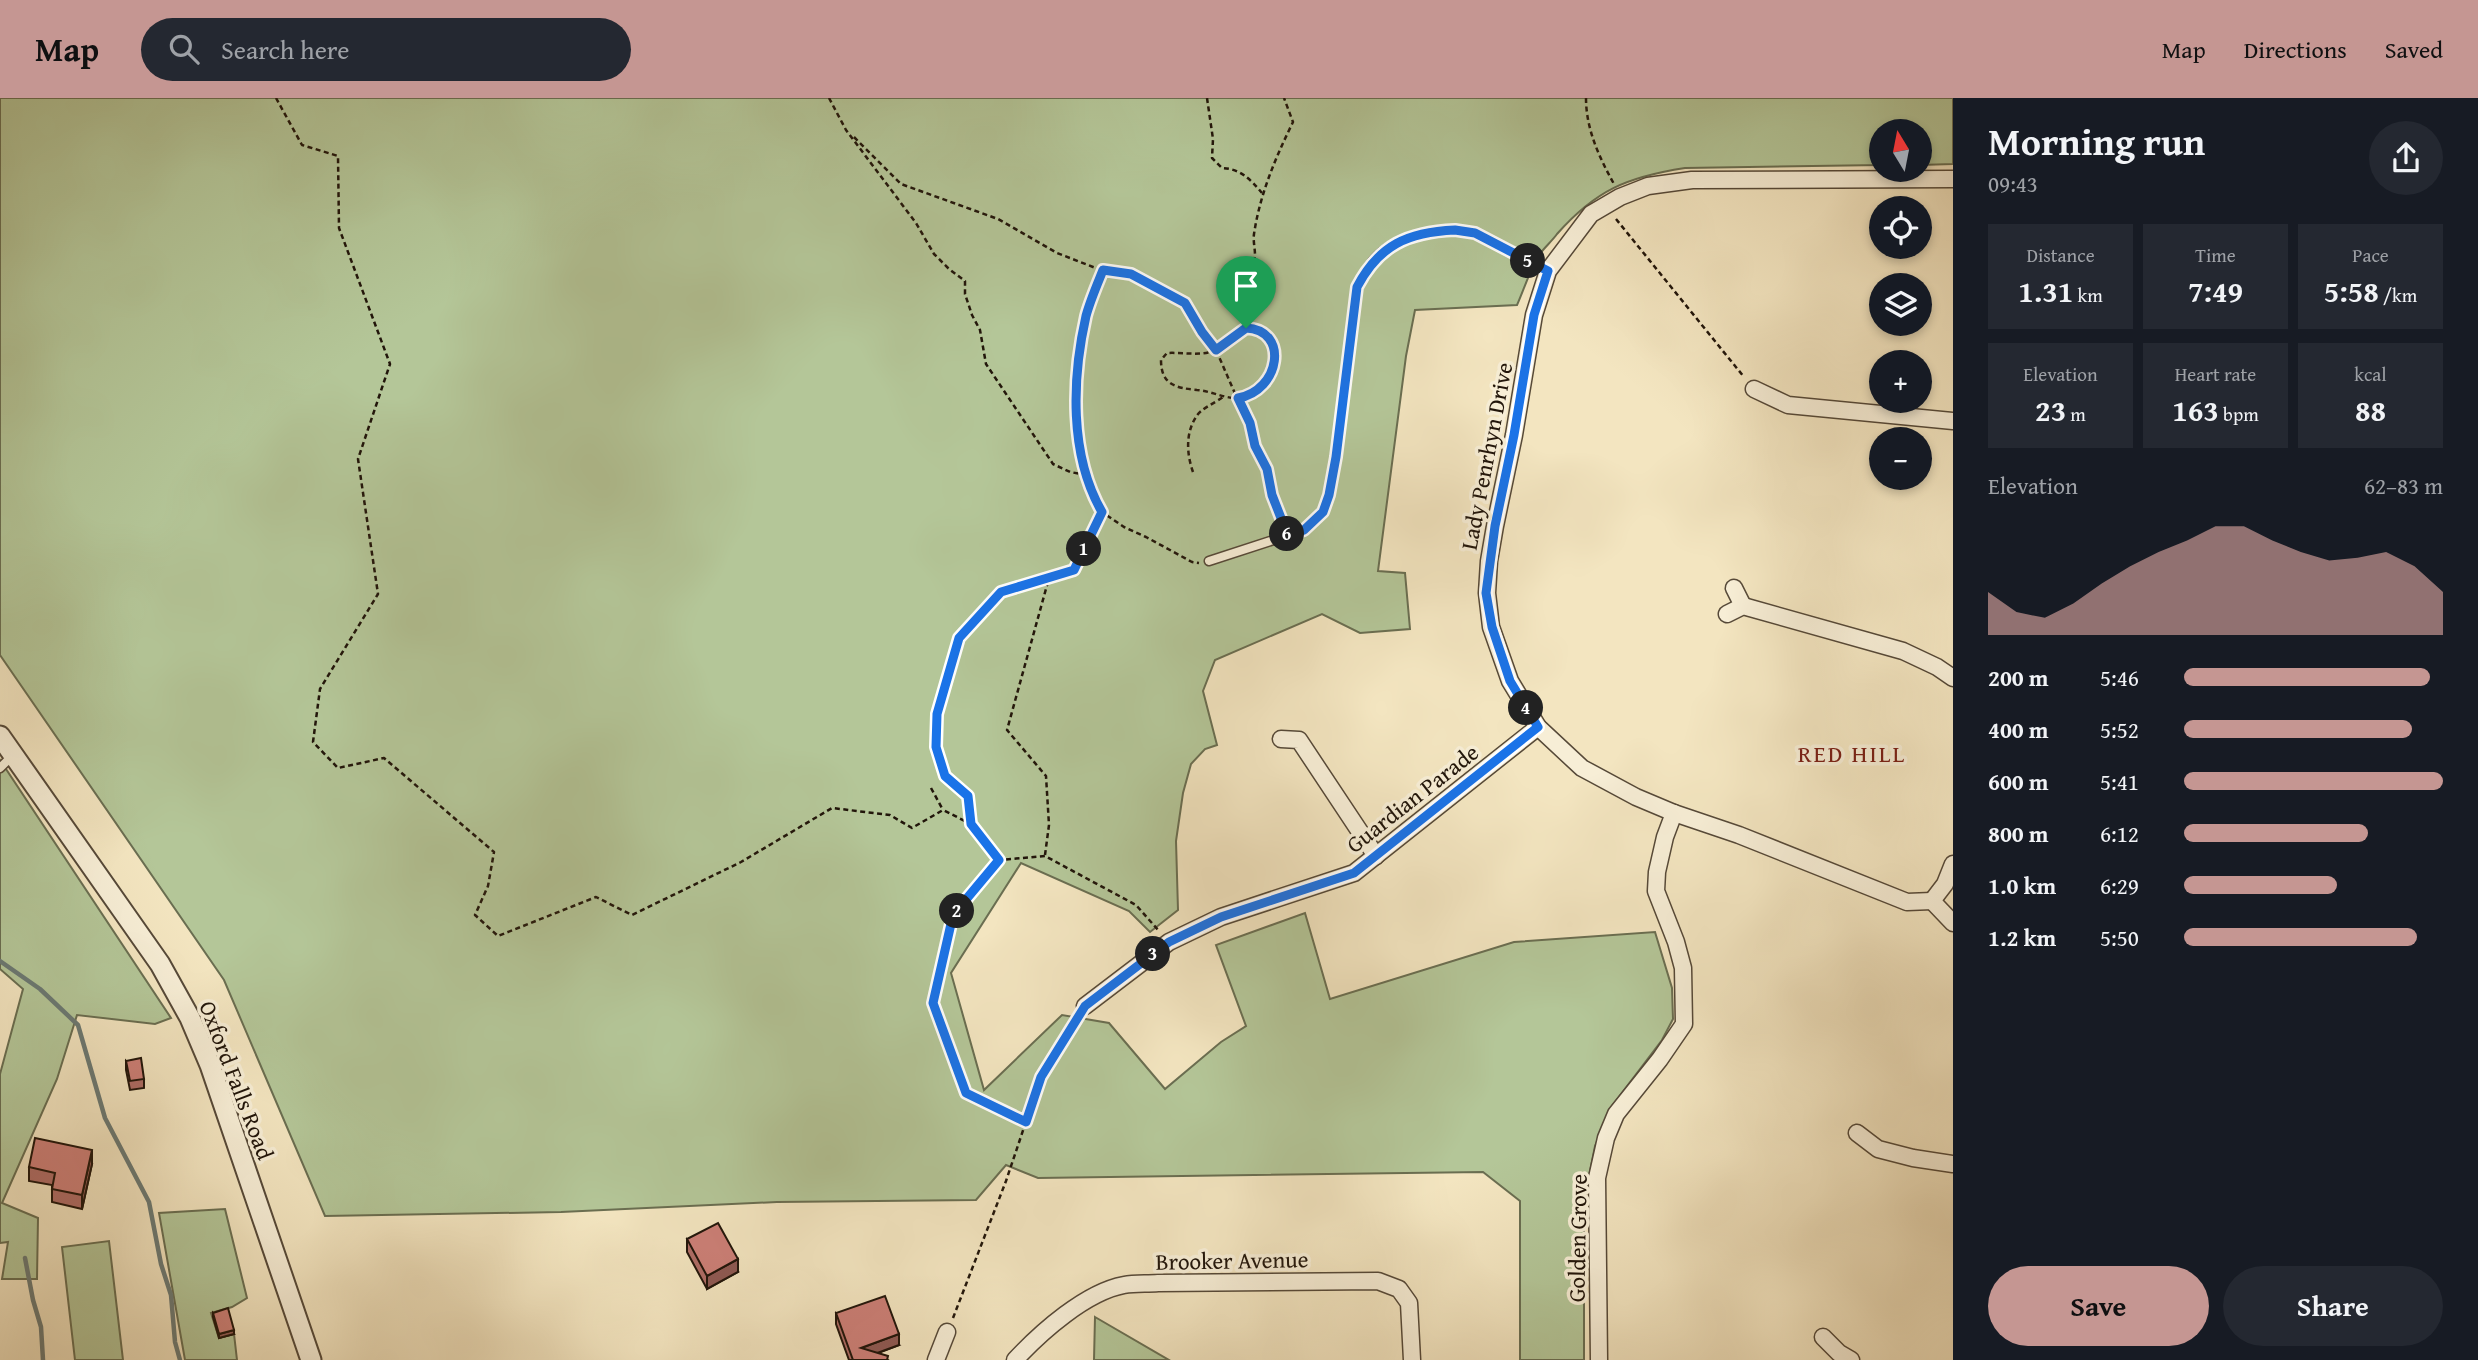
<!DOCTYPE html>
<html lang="en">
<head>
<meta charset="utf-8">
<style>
  :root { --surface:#171b24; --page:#242831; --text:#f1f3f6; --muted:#9ea1a6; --accent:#c59692 }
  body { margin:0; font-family:"Gentium Book Plus",serif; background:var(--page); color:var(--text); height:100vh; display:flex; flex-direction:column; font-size:26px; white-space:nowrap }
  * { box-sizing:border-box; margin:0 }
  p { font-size:23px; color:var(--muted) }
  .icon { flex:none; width:38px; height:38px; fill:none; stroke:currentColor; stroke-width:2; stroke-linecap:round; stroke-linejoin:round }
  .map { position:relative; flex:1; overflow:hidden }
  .side { display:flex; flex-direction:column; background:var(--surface); width:525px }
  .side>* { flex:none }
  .needle { width:46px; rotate:350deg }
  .tools { position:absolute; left:1869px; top:21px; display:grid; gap:14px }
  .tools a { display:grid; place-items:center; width:63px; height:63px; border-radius:50%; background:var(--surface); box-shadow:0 4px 10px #0003; font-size:35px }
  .pin { position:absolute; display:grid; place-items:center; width:60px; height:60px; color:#fff; margin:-72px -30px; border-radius:50% 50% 50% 0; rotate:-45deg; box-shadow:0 0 7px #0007 }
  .pin .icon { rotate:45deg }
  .km { position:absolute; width:35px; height:35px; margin:-18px; border-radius:50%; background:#222; color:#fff; font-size:19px; line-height:35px; text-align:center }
  .round { display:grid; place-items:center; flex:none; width:74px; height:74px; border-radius:37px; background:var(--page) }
  .overview { display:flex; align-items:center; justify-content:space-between; height:119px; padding:0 35px }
  h1 { font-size:38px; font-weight:800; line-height:52px }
  .metrics { display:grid; grid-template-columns:repeat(3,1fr); gap:10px; height:119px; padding:7px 35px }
  .metrics div { display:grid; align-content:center; border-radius:0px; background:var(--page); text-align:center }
  .metrics b { font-size:30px; font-weight:800 }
  .metrics small { font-size:19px; font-weight:400 }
  .metrics p { font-size:19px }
  .chart { height:196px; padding:14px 35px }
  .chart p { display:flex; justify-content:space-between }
  .chart svg { width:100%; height:126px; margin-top:7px; fill:var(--accent); opacity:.7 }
  .cta { display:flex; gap:14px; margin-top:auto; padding:14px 35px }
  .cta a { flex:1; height:80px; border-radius:42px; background:var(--accent); color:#111; font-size:28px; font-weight:800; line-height:80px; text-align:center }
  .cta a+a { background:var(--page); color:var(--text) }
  ul { padding:0 35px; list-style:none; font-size:23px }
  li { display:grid; grid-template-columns:112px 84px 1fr; align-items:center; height:52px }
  li i { height:18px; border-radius:9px; background:var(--accent) }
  header { display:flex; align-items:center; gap:42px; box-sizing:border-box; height:98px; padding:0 35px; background:var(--accent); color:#111 }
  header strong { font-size:33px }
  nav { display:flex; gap:38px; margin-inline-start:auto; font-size:24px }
  .search { width:490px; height:63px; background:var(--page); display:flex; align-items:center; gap:18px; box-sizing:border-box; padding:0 24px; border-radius:38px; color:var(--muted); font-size:26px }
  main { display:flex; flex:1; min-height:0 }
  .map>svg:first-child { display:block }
  .green { fill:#b4c698; stroke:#6a6e51; stroke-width:2 }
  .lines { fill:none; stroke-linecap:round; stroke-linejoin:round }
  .stream { stroke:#6c7a74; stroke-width:4.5 }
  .service-casing { stroke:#564938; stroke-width:11 }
  .minor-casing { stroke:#564938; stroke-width:19 }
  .tertiary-casing { stroke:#564938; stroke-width:23 }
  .path { stroke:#21150a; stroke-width:2.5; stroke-dasharray:5 3.5; stroke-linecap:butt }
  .service { stroke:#f7eed6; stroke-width:8 }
  .minor { stroke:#f7eed6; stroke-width:16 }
  .tertiary { stroke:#f7eed6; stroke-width:19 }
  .wall { fill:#af6d66; stroke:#21150a; stroke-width:2 }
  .shaded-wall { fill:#8f5953; stroke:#21150a; stroke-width:2 }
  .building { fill:#cc7f77; stroke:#21150a; stroke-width:2 }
  .route-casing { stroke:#fff; stroke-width:14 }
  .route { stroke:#1a73e8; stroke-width:9 }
  .labels { text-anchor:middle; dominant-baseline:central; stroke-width:7; stroke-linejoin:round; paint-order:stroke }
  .street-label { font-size:23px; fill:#21150a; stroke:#f7eed6 }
  .neighbourhood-label { font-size:24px; letter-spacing:2px; fill:#7a1f14; stroke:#f7eed6 }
</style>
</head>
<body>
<header>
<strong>Map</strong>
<div class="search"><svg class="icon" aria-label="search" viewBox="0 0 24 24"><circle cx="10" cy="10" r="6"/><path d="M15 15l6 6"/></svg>Search here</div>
<nav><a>Map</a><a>Directions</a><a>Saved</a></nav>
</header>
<main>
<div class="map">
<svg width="1953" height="1262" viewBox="0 0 1953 1262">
  <rect width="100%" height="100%" fill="#f3e5c0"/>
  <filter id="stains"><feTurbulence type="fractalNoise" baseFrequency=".00286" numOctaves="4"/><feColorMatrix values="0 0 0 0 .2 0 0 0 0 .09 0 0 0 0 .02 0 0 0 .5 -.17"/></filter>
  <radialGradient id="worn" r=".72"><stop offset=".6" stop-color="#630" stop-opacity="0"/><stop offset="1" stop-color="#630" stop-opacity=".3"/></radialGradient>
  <g class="green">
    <path d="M 0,0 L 1953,0 L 1953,66 L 1920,67 L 1920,33 L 1881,33 L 1881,67 L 1685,70 C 1627,79 1596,92 1557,136 C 1552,143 1544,150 1539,157 C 1530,172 1524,191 1517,207 L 1415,212 L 1406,258 L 1378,473 L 1405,475 L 1410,531 L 1360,535 L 1322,516 L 1215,562 L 1203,593 L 1217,647 L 1205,651 L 1191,666 L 1183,695 L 1176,743 L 1178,812 L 1150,834 L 1129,813 L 1021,765 L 951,875 L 984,992 L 1062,917 L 1109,925 L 1165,991 L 1221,944 L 1246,928 L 1216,847 L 1305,815 L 1330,901 L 1514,844 L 1655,834 L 1672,890 L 1673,921 L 1662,942 L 1612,1008 L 1595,1048 L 1584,1103 L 1584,1262 L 1520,1262 L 1520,1103 L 1483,1074 L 1038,1080 L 1006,1067 L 976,1102 L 777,1104 L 561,1114 L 325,1118 L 224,882 L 0,557 Z"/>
    <polygon points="0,662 171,920 155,926 77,917 57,981 2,1105 38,1120 37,1181 2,1181 8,1144 0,1145 0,976 23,891 0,871"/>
    <polygon points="225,1111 247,1200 232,1209 211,1215 219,1240 234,1236 237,1262 185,1262 159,1115"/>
    <polygon points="109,1143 123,1262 75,1262 62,1149"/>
    <polygon points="1095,1219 1169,1262 1094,1262"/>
  </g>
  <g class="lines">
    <g class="stream">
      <polyline points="0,863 40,891 78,927 105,1020 149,1104 161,1166 171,1197 175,1244 180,1262"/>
      <polyline points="25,1160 33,1202 41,1229 43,1262"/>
    </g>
    <g class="service-casing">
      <g id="service">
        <path d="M 1209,463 L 1304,432 L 1323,414 L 1329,397 L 1336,359 L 1357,189 C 1364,176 1370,163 1382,154 C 1402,137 1450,127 1475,136 C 1500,145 1525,161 1548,173"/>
        <polyline points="0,670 13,657"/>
      </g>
    </g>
    <g class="minor-casing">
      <g id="minor">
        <polyline points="1754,291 1788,307 1953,323"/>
        <polyline points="1734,490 1743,508"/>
        <polyline points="1727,516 1743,508 1903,553 1937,569 1953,580"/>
        <polyline points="1281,641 1299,642 1376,758"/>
        <polyline points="1932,803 1907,804 1739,737 1674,715 1636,699 1582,670 1538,629 1510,583 1491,529 1487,495 1489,463 1495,428 1514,337 1534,217 1548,173 1591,116 1620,99 1648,88 1692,82 1953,81"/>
        <polyline points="1932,803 1945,786 1953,766"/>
        <polyline points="1932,803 1953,825"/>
        <polyline points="1085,908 1169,844 1221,819 1354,775 1538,629"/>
        <polyline points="1857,1035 1878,1051 1913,1060 1953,1066"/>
        <polyline points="1823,1239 1839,1255 1851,1262"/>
        <polyline points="936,1262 947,1234"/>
        <path d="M 1015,1262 C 1041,1234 1086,1194 1124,1187 C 1135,1185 1147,1186 1158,1185 L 1378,1183 L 1399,1191 L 1409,1205 L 1412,1262"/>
        <polyline points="1599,1262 1597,1080 1606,1040 1616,1016 1660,961 1684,926 1683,870 1676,844 1656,793 1657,774 1665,739 1674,715"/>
      </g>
    </g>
    <g class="tertiary-casing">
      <polyline id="tertiary" points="0,638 160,866 190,920 210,967 311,1262"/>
    </g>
    <g class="path">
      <polyline points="276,0 302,47 338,58 339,130 390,266 358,361 378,496 320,591 313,644 338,670 384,660 494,754 488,788 475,817 498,838 596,799 632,817 741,764 832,710 890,717 912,730 943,712 971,726"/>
      <polyline points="829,0 846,32 916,125 934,156 949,171 965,183 965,196 972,217 980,232 986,266 1053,366 1070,374 1086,377 1092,397 1102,414 1124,429 1146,439 1192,464 1199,465"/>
      <path d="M 1207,0 L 1213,41 L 1212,60 L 1222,70 C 1241,71 1250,81 1262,95"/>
      <path d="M 1586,0 C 1586,31 1599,59 1614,86"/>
      <polyline points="854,39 901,86 998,121 1057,155 1106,174 1131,176 1185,205 1203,234 1216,252 1237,300"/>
      <polyline points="1616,121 1744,279"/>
      <path d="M 1246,230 C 1290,232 1278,295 1240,300 C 1224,301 1212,293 1197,292 C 1176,290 1161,287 1161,262 L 1167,255 C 1184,254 1202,259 1219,251 C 1229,245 1236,236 1246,230 Z"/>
      <path d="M 1246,230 C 1259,205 1252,208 1251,184 C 1250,175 1254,166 1255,157 C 1255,150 1253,143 1254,136 C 1260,96 1275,61 1293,24 L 1284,0"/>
      <polyline points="1239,301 1250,325 1255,348 1267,371 1272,396 1284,425"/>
      <path d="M 1193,374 C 1187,357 1185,336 1196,319 C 1200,311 1215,305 1223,299"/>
      <path d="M 1086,377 C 1071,296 1074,250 1103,172"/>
      <polyline points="931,690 943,712"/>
      <polyline points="1045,757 1049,727 1046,678 1007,632 1049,480"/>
      <polyline points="999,762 971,726 968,698 945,678 936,649 937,616 959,540 1001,494 1075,472 1102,414"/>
      <polyline points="1026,1024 966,995 933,905 953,817 999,762 1045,758 1136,807 1159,833"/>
      <polyline points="953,1220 1006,1083 1041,979 1078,920"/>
    </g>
    <use href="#service" class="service"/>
    <use href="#minor" class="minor"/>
    <use href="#tertiary" class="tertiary"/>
  </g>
  <g class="wall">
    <polygon points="126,963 144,981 144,990 130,992 126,972"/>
    <polygon points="92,1066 82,1111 52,1104 52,1087 29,1083 29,1069"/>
    <polygon points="687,1141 738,1174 707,1191 687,1154"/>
    <polygon points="213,1215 234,1236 219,1240 213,1219"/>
    <polygon points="836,1215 899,1247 878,1255 888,1262 849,1262 836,1226"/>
  </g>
  <g class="shaded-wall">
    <polygon points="92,1052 92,1066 82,1111 82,1097"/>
    <polygon points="738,1161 738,1174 707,1191 707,1178"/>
    <polygon points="234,1232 234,1236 219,1240 219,1236"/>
    <polygon points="899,1236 899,1247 861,1261 861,1250"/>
  </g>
  <g class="building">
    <polygon points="141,960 144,981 130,983 126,963"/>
    <polygon points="35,1040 92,1052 82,1097 52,1091 55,1075 29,1069"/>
    <polygon points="718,1125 738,1161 707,1178 687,1141"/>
    <polygon points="885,1198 899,1236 861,1250 888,1258 887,1262 853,1262 836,1215"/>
    <polygon points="228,1210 234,1232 219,1236 213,1215"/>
  </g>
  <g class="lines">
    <g class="route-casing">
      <path id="route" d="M 1455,132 L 1475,135 L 1548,173 L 1534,217 L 1514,337 L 1495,428 L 1486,495 L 1492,529 L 1510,583 L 1538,629 L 1354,775 L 1221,819 L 1169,844 L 1085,908 L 1041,979 L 1026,1024 L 966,995 L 933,905 L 953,817 L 999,762 L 971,726 L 968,698 L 945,678 L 936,649 L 937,616 L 959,540 L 1001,494 L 1074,472 L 1102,414 C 1069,357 1072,280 1086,218 C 1090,203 1097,187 1103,172 L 1131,176 L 1185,205 L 1202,234 L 1216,252 L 1246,230 C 1290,232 1280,293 1238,300 L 1250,325 L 1255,348 L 1267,371 L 1272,397 L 1288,438 L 1304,432 L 1323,414 L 1329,397 L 1336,359 L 1357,189 C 1379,147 1408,134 1455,132 Z"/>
    </g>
    <use href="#route" class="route"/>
  </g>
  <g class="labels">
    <g class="street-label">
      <text transform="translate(1486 358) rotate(-79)">Lady Penrhyn Drive</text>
      <text transform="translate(1412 700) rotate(-38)">Guardian Parade</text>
      <text transform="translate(237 982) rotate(69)">Oxford Falls Road</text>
      <text transform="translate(1577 1140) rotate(-89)">Golden Grove</text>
      <text transform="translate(1232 1162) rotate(-1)">Brooker Avenue</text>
    </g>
    <g class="neighbourhood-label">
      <text x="1852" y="655">RED HILL</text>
    </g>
  </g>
  <rect width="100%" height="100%" filter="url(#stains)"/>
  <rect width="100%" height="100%" fill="url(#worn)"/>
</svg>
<div class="tools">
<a><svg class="needle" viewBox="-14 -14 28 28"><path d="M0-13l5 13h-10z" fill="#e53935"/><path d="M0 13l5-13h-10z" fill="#9ea1a6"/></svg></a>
<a><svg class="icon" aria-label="locate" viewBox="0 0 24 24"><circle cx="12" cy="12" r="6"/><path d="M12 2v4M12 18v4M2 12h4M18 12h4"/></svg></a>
<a><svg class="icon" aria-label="layers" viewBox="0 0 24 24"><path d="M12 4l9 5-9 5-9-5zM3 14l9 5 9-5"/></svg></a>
<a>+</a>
<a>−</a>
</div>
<div class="pin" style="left:1246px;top:230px;background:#1e9e55"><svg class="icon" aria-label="arrive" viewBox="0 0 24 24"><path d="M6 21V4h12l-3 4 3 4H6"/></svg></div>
<b class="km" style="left:1084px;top:451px">1</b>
<b class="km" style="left:957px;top:813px">2</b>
<b class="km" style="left:1153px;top:856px">3</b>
<b class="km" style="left:1526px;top:610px">4</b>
<b class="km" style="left:1528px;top:163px">5</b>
<b class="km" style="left:1287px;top:436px">6</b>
</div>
<section class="side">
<div class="overview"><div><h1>Morning run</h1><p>09:43</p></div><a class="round"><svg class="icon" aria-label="share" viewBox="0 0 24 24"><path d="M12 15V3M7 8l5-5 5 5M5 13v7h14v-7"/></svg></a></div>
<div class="metrics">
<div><p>Distance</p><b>1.31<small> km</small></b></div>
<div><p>Time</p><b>7:49</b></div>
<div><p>Pace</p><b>5:58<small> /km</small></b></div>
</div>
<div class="metrics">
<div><p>Elevation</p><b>23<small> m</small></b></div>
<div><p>Heart rate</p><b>163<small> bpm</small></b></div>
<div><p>kcal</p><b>88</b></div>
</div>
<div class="chart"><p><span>Elevation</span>62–83 m</p>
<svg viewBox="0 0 160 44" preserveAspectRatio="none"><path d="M0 44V29L10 36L20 38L30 33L40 26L50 20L60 15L70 11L80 6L90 6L100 11L110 15L120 18L130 17L140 15L150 20L160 29V44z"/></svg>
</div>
<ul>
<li><b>200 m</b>5:46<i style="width:95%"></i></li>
<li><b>400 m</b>5:52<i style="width:88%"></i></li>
<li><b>600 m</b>5:41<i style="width:100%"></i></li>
<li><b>800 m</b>6:12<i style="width:71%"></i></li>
<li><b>1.0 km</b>6:29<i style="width:59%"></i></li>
<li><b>1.2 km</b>5:50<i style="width:90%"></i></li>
</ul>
<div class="cta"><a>Save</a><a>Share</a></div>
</section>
</main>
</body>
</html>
